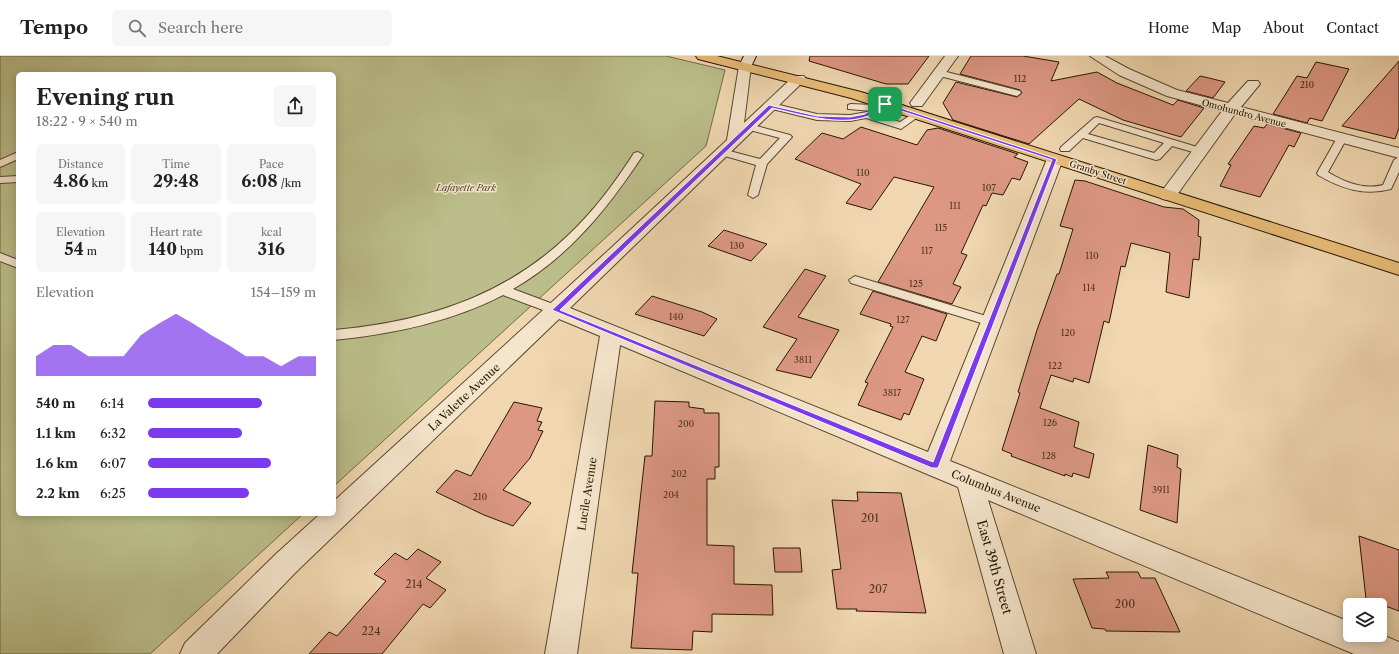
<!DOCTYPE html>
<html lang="en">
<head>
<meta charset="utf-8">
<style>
  :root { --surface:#fff; --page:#f6f6f6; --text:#222; --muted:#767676; --line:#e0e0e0; --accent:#7c3aed }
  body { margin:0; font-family:"Libre Caslon Text",serif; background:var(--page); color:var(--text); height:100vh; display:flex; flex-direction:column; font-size:15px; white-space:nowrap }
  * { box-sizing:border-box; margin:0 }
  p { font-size:13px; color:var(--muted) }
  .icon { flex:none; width:22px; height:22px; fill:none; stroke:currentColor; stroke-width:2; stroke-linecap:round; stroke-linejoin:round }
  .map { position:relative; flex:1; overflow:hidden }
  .side { position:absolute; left:16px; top:16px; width:320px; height:444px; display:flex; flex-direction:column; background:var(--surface); border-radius:6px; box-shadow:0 2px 10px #0003 }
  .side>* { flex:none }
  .fabs { position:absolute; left:1343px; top:542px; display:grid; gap:8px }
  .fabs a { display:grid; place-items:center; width:44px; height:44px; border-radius:6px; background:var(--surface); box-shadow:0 2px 10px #0003; font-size:20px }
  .pin { position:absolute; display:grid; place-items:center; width:34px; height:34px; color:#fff; margin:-17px; border-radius:8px; box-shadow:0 2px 6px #0006 }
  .round { display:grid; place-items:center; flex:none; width:42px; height:42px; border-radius:6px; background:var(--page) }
  .summary { display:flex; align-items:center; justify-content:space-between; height:68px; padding:0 20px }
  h1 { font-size:22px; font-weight:700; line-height:30px }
  .stats { display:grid; grid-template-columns:repeat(3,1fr); gap:6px; height:68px; padding:4px 20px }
  .stats div { display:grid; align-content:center; border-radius:6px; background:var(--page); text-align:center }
  .stats b { font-size:17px; font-weight:700 }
  .stats small { font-size:11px; font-weight:400 }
  .stats p { font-size:11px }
  .chart { height:112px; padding:8px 20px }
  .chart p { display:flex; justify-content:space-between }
  .chart svg { width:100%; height:72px; margin-top:4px; fill:var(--accent); opacity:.7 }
  ul { padding:0 20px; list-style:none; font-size:13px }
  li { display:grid; grid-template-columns:64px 48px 1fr; align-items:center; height:30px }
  li i { height:10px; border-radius:5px; background:var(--accent) }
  header { display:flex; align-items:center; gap:24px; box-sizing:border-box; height:56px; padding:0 20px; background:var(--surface); border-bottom:1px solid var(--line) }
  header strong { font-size:19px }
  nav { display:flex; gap:22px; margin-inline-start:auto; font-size:14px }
  .search { width:280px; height:36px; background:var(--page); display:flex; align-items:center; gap:10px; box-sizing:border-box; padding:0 14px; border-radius:6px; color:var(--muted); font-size:15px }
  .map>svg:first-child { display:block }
  .green { fill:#bbbe8a; stroke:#716a46 }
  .building { fill:#dd9884; stroke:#271602 }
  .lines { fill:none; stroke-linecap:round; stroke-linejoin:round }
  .lane-casing { stroke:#59462e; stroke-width:2 }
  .street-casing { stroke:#59462e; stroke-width:2 }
  .secondary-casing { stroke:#271602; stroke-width:2 }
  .primary-casing { stroke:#271602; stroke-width:2 }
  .lane { fill:#f5e5cc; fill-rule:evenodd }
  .street { fill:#f5e5cc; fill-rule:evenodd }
  .secondary { fill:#f5e5cc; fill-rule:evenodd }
  .primary { fill:#e8bc78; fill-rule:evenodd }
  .route { fill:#7c3aed; stroke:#fff; fill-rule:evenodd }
  .labels { text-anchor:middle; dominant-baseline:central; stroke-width:3; stroke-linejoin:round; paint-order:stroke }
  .number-label { font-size:9px; fill:#543622 }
  .far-street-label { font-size:9px; fill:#271602; stroke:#f5e5cc }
  .far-park-label { font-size:9px; font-style:italic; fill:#53482b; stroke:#f5e5cc }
  .street-label { font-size:11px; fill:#271602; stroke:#f5e5cc }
  .near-number-label { font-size:11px; fill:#543622 }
  .near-street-label { font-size:13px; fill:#271602; stroke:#f5e5cc }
</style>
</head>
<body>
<header>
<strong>Tempo</strong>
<div class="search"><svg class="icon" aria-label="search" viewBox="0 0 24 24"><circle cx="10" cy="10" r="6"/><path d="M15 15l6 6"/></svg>Search here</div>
<nav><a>Home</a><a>Map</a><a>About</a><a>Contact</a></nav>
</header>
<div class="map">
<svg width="1399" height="598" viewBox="0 0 1399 598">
  <rect width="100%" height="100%" fill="#f0d7b0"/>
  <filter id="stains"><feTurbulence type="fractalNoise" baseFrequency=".005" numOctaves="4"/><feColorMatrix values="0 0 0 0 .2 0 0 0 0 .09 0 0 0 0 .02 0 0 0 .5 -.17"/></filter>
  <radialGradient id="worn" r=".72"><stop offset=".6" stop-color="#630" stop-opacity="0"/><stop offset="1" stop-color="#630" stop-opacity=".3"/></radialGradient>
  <polygon class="green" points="0,0 666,0 725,14 706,90 334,430 334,18 18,18 18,458 303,458 150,598 0,598"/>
  <g class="building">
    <polygon points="810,0 929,0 908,28 886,28 809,5"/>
    <polygon points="971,0 1023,0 1059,6 1051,25 1097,16 1117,27 1173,49 1178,44 1204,52 1181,81 1123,64 1079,43 1029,88 953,64 943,47 956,26 1017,41 1022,37 1020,34 960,18"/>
    <polygon points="1399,5 1399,72 1395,83 1342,70"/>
    <polygon points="1316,6 1349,13 1322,65 1310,62 1307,67 1273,58 1297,20 1307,22"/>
    <polygon points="1200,20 1209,22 1225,26 1213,42 1186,35"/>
    <polygon points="1267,68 1301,77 1294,91 1289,89 1260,141 1220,130 1231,109 1228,108 1254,70 1264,72"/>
    <polygon points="861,71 917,89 927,74 938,72 1018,98 1014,101 1028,106 1020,124 1012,122 1003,139 992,137 986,150 983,149 961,197 967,199 953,228 961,231 952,248 878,226 934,131 894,121 871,154 846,147 861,128 795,103 822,77 843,83"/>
    <polygon points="1075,124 1085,125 1164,151 1183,153 1199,164 1198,180 1201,181 1199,204 1193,203 1189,242 1166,236 1170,197 1131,187 1125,211 1121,210 1109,267 1104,265 1089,327 1074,322 1073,326 1051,319 1040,352 1079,366 1074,391 1094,398 1089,422 1073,417 1072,421 1065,418 1065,420 1011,400 1012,398 1002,394 1020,337 1018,336 1037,274 1057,218 1059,218 1073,173 1060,170"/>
    <polygon points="724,174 767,188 751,205 708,190"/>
    <polygon points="805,213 826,220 798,261 839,274 811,322 776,314 797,283 763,271"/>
    <polygon points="873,235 947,258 936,285 922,280 905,316 924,323 909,359 904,357 901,364 858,349 868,327 865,326 893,271 890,270 891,268 860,258"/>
    <polygon points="652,240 702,256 717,263 704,280 635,258"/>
    <polygon points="655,345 689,346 689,351 704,353 704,357 719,357 719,411 715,411 715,423 707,423 707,489 734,490 734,528 772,529 773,559 712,558 712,576 693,575 692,594 631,592 638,517 632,517 645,400 652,400"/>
    <polygon points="514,346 542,352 537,365 542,366 538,374 543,375 530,402 503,434 531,447 513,470 484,459 436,436 456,414 471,420"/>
    <polygon points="1148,389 1178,399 1177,411 1181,413 1177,467 1140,454"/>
    <polygon points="857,436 901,437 926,557 856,555 857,553 837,553 832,514 841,513 832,444 858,445"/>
    <polygon points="1359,480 1399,494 1399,555 1366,543"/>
    <polygon points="773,492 800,492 802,516 775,516"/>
    <polygon points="418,493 441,506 426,522 446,534 430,552 423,548 382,598 309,598 329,576 337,580 386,525 374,518 395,497 407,504"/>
    <polygon points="1106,516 1138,516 1141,522 1155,522 1180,576 1106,575 1105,573 1092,572 1073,523 1109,522"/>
  </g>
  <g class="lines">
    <g class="lane-casing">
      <g id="lane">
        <polygon points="939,14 1020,35 1021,37 1017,40 936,19 936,15"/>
        <polygon points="771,47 817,58 850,59 867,56 900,66 917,55 922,58 901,73 866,62 850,65 817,64 768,52 768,48"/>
        <polygon points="851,48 873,49 878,52 873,55 848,53 848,49"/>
        <path d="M 1097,61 L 1204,93 L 1205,95 L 1200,98 L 1172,90 L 1160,103 L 1156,104 L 1083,82 L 1069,95 L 1061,95 L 1060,93 L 1061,91 L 1094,62 ZM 1099,67 L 1164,87 L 1154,97 L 1088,78 Z"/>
        <polygon points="749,68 790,79 792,81 767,108 758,139 753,142 748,139 756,109 718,98 717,96 722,93 760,103 780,82 746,73 744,71"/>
        <path d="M 1342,79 L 1347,82 L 1328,116 C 1344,126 1363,134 1383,129 L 1394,104 L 1399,101 L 1399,116 L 1391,133 C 1364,140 1342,133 1318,119 L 1317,117 L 1337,82 Z"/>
        <polygon points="18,96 18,103 0,111 0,104"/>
        <path d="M 638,96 L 643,99 C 608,152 569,201 513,233 L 561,251 L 563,254 L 561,257 L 551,257 L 503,239 C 451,266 393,278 334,284 L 334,274 C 433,265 519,236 587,160 C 605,140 620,119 634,97 Z"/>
        <polygon points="18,120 18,126 0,127 0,121"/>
        <polygon points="0,197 18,204 18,212 0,205"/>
        <polygon points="855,220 996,263 998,266 996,269 991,270 851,227 849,224"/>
      </g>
    </g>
    <g class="street-casing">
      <g id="street">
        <polygon points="945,0 958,0 922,50 912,50 910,47"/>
        <polygon points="1090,0 1105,0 1129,13 1177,34 1228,47 1248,25 1258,25 1260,28 1241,51 1399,92 1399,102 1235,58 1174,143 1168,144 1162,143 1159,139 1222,55 1167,40 1119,19"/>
        <polygon points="745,6 751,10 744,67 794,20 804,20 806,23 570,252 928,396 1047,103 1049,100 1061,100 1063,103 950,405 1350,566 1350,579 1380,578 1399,586 1399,598 1354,598 988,444 1036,598 1004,598 958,431 620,289 577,598 545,598 600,280 559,263 296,516 217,598 180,598 185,587 276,498 320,458 334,458 334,445 611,192 727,84 739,10"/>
      </g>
    </g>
    <g class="secondary-casing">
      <polygon id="secondary" points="744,0 756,0 750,13 745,14 739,10"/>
    </g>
    <g class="primary-casing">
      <polygon id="primary" points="696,0 717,0 861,36 1399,207 1399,219 851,42 698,3"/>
    </g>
    <use href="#lane" class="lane"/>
    <use href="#street" class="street"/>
    <use href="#secondary" class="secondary"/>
    <use href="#primary" class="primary"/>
  </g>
  <path class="route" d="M 882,46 L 1057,103 L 938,412 L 932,412 L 552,254 L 769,49 L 817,60 L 850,61 L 865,58 ZM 883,49 L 1052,104 L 933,406 L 560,254 L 772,52 C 799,58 841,71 868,60 C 873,58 878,52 883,49 Z"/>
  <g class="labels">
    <g class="number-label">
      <text x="1020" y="22">112</text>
      <text x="1307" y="28">210</text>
      <text x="863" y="116">110</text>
      <text x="989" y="131">107</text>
      <text x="955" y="149">111</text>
      <text x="941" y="171">115</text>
      <text x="737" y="189">130</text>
      <text x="927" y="194">117</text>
      <text x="1092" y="199">110</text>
      <text x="916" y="227">125</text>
      <text x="1089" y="231">114</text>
      <text x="676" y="260">140</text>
      <text x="903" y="263">127</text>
      <text x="1068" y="276">120</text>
      <text x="803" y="303">3811</text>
      <text x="1055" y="309">122</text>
      <text x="892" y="336">3817</text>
      <text x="1050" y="366">126</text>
      <text x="686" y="367">200</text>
      <text x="1049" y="399">128</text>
      <text x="679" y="417">202</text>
      <text x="1161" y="433">3911</text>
      <text x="671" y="438">204</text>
      <text x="480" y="440">210</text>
    </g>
    <g class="far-street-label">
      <text transform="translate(1244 57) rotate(15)">Omohundro Avenue</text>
      <text transform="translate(1098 116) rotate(18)">Granby Street</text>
    </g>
    <g class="far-park-label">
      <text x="466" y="131">Lafayette Park</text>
    </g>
    <g class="street-label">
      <text transform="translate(464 341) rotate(-43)">La Valette Avenue</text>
      <text transform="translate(996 435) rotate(22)">Columbus Avenue</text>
      <text transform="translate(587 438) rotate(-81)">Lucile Avenue</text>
    </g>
    <g class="near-number-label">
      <text x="870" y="462">201</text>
      <text x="414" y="528">214</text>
      <text x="878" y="533">207</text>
      <text x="1125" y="548">200</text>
      <text x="371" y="575">224</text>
    </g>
    <g class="near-street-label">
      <text transform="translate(995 511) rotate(74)">East 39th Street</text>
    </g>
  </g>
  <rect width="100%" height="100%" filter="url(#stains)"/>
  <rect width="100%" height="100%" fill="url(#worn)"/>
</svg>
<div class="fabs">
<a><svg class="icon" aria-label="layers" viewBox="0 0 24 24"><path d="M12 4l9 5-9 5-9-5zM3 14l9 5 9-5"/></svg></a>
</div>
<div class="pin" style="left:885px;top:48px;background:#1e9e55"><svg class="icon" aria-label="arrive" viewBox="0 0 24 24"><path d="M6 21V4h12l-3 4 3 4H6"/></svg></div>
<section class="side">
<div class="summary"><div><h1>Evening run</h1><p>18:22 · 9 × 540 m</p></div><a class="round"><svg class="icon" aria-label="share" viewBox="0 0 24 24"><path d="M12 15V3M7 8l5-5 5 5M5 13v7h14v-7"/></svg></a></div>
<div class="stats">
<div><p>Distance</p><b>4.86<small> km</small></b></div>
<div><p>Time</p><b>29:48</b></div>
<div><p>Pace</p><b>6:08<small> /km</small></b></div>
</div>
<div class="stats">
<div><p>Elevation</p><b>54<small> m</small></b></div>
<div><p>Heart rate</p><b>140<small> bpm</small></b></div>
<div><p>kcal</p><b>316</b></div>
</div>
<div class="chart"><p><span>Elevation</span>154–159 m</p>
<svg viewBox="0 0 160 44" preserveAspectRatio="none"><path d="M0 44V32L10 25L20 25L30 32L40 32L50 32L60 19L70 12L80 6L90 12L100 19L110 25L120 32L130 32L140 38L150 32L160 32V44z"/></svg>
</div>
<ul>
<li><b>540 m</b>6:14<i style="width:68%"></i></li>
<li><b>1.1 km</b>6:32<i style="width:56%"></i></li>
<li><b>1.6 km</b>6:07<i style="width:73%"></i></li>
<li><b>2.2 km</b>6:25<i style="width:60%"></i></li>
</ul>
</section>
</div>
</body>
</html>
